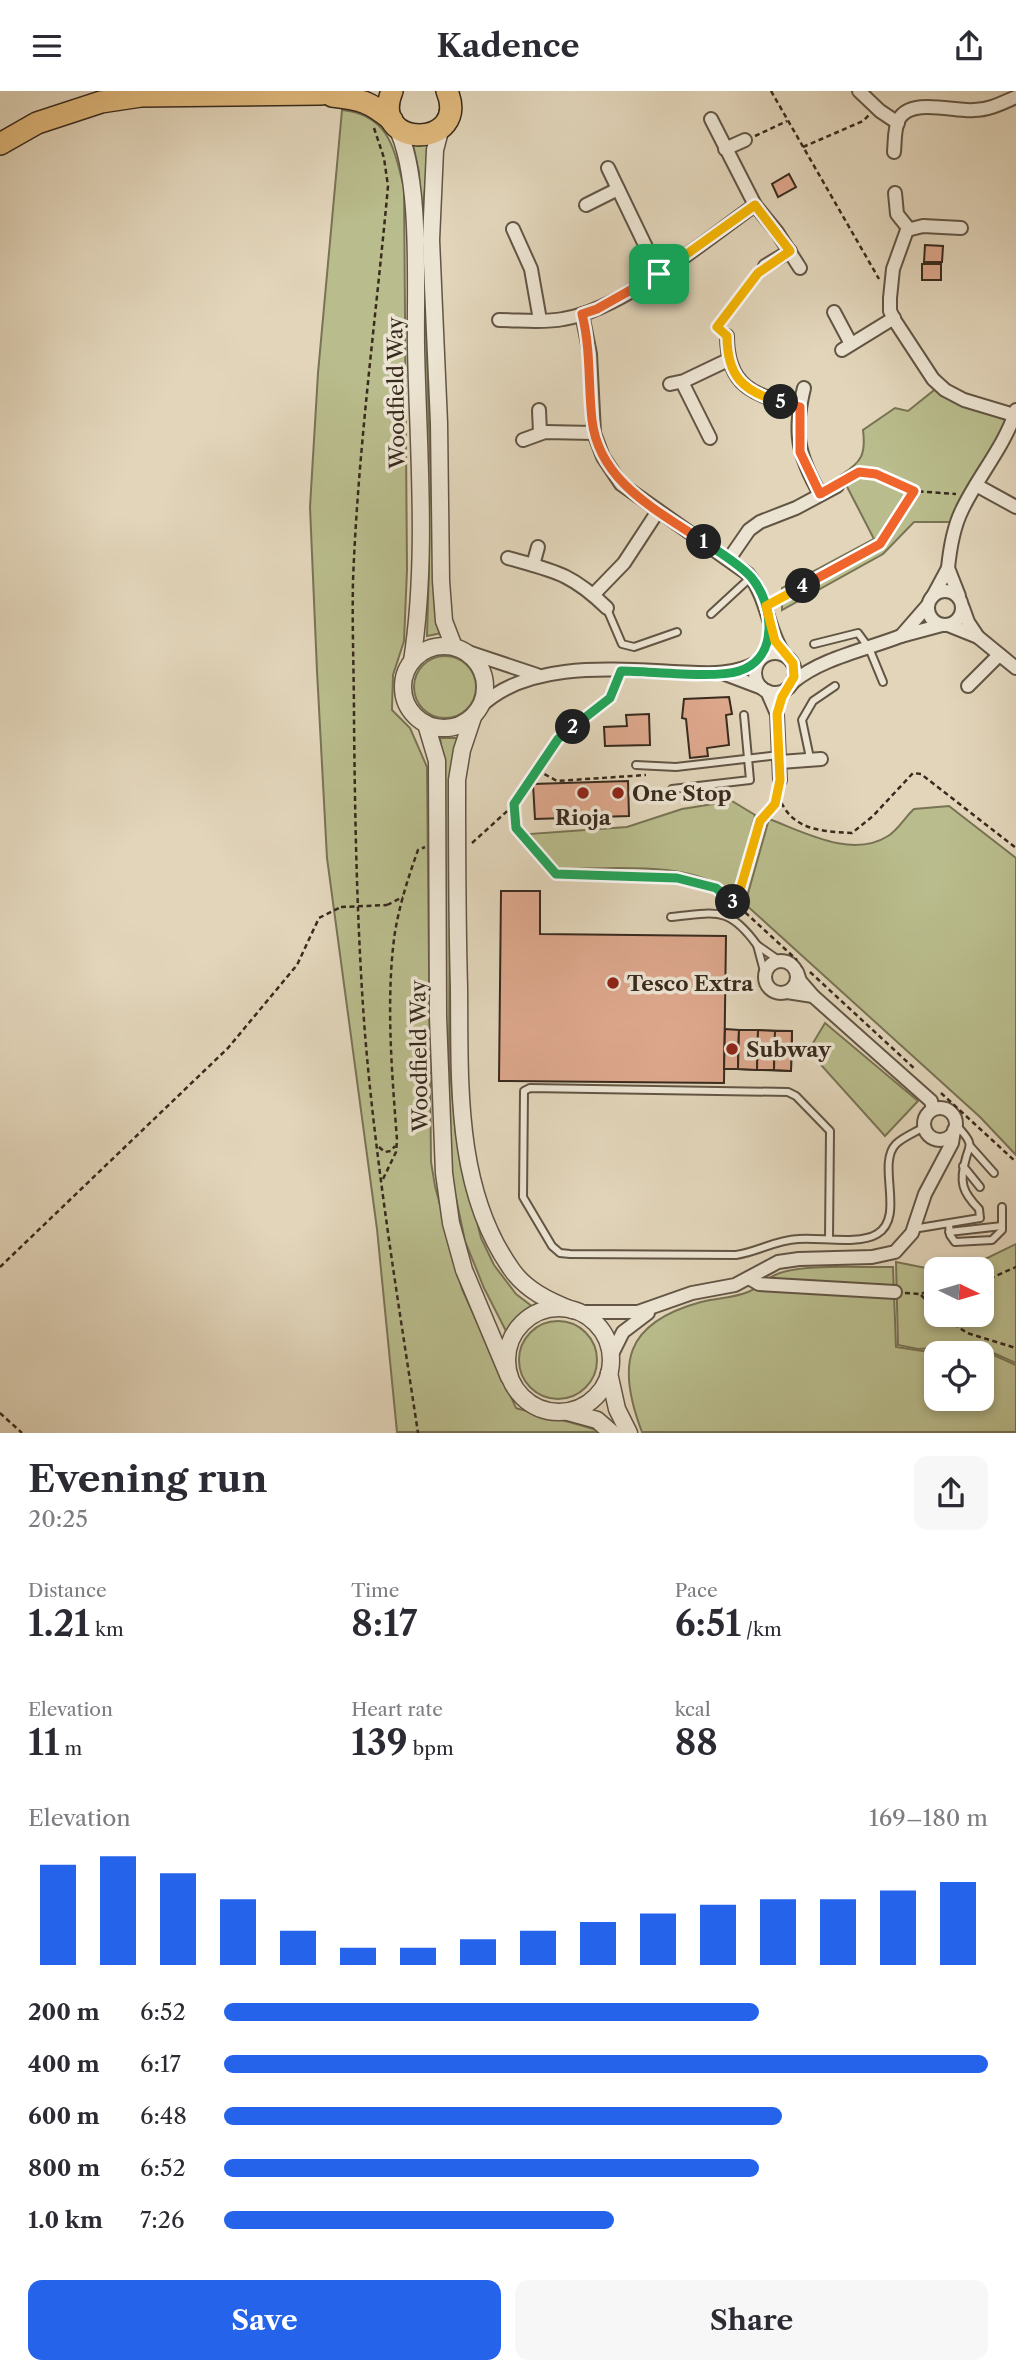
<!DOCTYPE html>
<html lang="en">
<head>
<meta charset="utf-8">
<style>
  :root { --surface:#fff; --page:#f7f7f7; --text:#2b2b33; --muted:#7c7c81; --accent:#2563eb }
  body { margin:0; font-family:"Libre Caslon Text",serif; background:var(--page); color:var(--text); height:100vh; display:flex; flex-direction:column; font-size:26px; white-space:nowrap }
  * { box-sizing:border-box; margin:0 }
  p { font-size:23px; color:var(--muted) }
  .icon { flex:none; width:38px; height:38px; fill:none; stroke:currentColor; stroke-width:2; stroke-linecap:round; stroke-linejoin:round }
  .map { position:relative; height:1342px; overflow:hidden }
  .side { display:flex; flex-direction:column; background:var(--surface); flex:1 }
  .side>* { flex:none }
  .needle { width:46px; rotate:95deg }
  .fabs { position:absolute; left:924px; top:1166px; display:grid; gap:14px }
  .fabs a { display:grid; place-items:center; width:70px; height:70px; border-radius:14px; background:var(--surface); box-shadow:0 4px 10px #0003; font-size:35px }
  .pin { position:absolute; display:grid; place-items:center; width:60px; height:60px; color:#fff; margin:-30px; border-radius:14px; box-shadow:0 4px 10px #0006 }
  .km { position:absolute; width:35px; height:35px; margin:-18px; border-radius:50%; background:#222; color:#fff; font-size:19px; line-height:35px; text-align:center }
  .round { display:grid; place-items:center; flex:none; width:74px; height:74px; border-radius:14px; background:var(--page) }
  .headline { display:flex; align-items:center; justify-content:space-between; height:119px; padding:0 28px }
  h1 { font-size:38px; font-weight:800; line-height:52px }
  .figures { display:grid; grid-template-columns:repeat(3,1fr); gap:10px; height:119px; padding:7px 28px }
  .figures div { display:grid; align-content:center }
  .figures b { font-size:35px; font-weight:800 }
  .figures small { font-size:19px; font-weight:400 }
  .figures p { font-size:19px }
  .chart { height:196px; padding:14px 28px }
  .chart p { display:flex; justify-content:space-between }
  .chart svg { width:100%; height:126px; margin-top:7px; stroke:var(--accent); stroke-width:6 }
  .action { display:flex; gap:14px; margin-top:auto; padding:14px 28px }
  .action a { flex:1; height:80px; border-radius:14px; background:var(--accent); color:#fff; font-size:28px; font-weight:800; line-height:80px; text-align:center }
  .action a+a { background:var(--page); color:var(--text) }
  ul { padding:0 28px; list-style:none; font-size:23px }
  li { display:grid; grid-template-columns:112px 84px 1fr; align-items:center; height:52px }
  li i { height:18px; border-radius:9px; background:var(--accent) }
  header { display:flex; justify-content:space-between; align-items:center; height:91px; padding:0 28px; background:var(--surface); font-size:32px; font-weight:800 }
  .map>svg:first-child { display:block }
  .green { fill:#b9bc8c; stroke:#787354; stroke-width:2; fill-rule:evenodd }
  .building { fill:#dda78c; stroke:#382a1d; stroke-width:2 }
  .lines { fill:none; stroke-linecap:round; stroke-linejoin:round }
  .service-casing { stroke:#625544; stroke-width:10 }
  .minor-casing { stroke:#625544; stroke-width:16 }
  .tertiary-casing { stroke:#625544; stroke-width:19 }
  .primary-casing { stroke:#382a1d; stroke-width:24 }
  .path { stroke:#382a1d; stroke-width:2.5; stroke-dasharray:5 3.5; stroke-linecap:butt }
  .service { stroke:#ece4d2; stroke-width:6 }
  .minor { stroke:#ece4d2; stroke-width:12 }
  .tertiary { stroke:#ece4d2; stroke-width:16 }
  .primary { stroke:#e1ba7d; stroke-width:21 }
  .path-bridge { stroke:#382a1d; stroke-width:2.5; stroke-dasharray:5 3.5; stroke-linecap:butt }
  .split-1-casing { stroke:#fff; stroke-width:14 }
  .split-2-casing { stroke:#fff; stroke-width:14 }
  .split-3-casing { stroke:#fff; stroke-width:14 }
  .split-4-casing { stroke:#fff; stroke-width:14 }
  .split-5-casing { stroke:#fff; stroke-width:14 }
  .split-6-casing { stroke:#fff; stroke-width:14 }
  .split-1 { stroke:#f0652b; stroke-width:9 }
  .split-2 { stroke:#22a559; stroke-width:9 }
  .split-3 { stroke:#22a559; stroke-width:9 }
  .split-4 { stroke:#f5b400; stroke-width:9 }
  .split-5 { stroke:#f0652b; stroke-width:9 }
  .split-6 { stroke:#f5b400; stroke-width:9 }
  .poi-dot { fill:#8f2418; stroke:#ece4d2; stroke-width:2.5 }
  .labels { text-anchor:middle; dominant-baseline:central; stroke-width:7; stroke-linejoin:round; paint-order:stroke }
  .street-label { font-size:21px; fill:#382a1d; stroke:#ece4d2 }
  .poi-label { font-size:21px; font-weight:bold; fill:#382a1d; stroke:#ece4d2; text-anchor:start }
</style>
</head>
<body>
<header><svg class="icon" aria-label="menu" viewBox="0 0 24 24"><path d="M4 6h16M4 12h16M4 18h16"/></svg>Kadence<svg class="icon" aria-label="share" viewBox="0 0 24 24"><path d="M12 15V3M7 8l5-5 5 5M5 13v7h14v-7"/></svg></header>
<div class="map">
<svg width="1016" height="1342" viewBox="0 0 1016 1342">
  <rect width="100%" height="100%" fill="#e2d5ba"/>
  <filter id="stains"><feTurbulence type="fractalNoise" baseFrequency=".00286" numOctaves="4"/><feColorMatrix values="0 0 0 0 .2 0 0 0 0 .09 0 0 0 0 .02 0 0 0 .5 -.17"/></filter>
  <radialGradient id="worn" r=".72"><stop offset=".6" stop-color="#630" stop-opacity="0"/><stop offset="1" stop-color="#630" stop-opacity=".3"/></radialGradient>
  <g class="green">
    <path d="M 342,19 C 389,24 394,57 404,97 L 407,479 L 404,550 L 393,584 L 392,619 L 410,637 L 427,676 L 431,1071 L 435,1095 L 462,1198 L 516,1317 C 529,1321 596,1337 600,1341 L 397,1341 L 377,1138 L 327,767 L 317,580 L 310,416 L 318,282 Z"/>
    <polygon points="413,53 430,53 424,106 424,171 434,494 442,542 427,545 429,476 419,81"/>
    <path d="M 938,296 L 1009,326 L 951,431 L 914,431 L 883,463 L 782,519 L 782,497 L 874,448 L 841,384 C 862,371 866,363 863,339 L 895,317 L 908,320 Z"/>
    <circle cx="445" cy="596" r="31"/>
    <polygon points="440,647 458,647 451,681 449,967 456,1045 481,1147 494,1174 516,1203 533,1216 514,1231 508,1244 484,1197 465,1150 453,1093 444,967 445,681"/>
    <path d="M 732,710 L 755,724 L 734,804 C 692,768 611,778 558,778 L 529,743 L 627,736 L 682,718 Z"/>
    <path d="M 949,715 L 1016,767 L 1016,1064 L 980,1026 L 745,813 L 769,728 C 804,741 852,768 888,745 C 898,739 905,726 914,718 Z"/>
    <polygon points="825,932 918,1010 885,1045 812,964 813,952"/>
    <polygon points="1016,1153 1016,1272 978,1255 918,1258 898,1254 896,1171 936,1179 936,1223 982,1223 982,1178 944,1178 979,1171"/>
    <path d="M 893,1176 L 896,1256 L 922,1260 L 978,1257 L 1016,1274 L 1016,1341 L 642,1341 C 616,1273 624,1232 701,1211 C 716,1207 734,1207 748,1201 C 758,1197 766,1188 775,1184 C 800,1172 864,1177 893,1176 ZM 936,1262 L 982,1262 L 982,1307 L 936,1307 Z"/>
    <circle cx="558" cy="1269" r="39"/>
  </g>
  <g class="building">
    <polygon points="789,83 796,96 778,106 772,93"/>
    <polygon points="925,154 943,155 942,171 924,171"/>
    <rect x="922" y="173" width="19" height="16"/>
    <polygon points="729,606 732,623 726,624 729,654 707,657 708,665 690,667 686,628 682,627 684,608"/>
    <polygon points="649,623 650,654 605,655 604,636 627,635 626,624"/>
    <polygon points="628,690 629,725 535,728 533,693"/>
    <polygon points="501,800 540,800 540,843 726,845 724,992 499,990"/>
    <polygon points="725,938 739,939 738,978 724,978"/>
    <polygon points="739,939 792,940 791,980 738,978"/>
    <polygon points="739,939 758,939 757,979 738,978"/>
    <polygon points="758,939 775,940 774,979 757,979"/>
    <polygon points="775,940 792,940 791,980 774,979"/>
  </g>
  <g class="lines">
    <g class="service-casing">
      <g id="service">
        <polyline points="607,518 622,553 634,556 677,541"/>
        <polyline points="711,523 750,487"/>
        <polyline points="814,553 858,542 869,557 883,591"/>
        <polyline points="810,667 802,629 813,610 835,595"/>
        <polyline points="636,674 676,676 779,664"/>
        <polyline points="672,698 750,689 744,624"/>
        <path d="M 671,826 C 716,822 728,814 757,854"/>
        <polyline points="765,884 757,854 780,870"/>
        <polyline points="970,1055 994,1082"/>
        <polyline points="963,1075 980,1096"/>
        <polyline points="949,1133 950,1144 955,1151 992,1149 1002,1139 1002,1116"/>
        <path d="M 913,1138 L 980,1127 L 979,1118 C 962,1101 959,1091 966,1067 C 967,1062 971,1056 969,1051 C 967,1045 960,1038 955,1033"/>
        <polyline points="949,1141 1002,1135"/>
        <path d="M 829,1148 L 830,1040 L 796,1005 L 788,1001 L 530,997 L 524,1000 L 523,1106 L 552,1155 L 560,1162 L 570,1163 L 736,1164 C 758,1161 775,1149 798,1148 C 819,1146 859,1154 877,1143 C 906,1126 876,1073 896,1053 C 903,1046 916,1041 924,1036"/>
      </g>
    </g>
    <g class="minor-casing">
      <g id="minor">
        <polyline points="859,0 880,20 898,32"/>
        <polyline points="711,28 755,114 777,141 800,177"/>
        <polyline points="725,58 745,49"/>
        <path d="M 894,61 C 895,51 894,37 899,28 C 911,6 955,21 974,19 C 989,19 1002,12 1016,6"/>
        <polyline points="608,77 659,183"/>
        <polyline points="895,102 897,123 909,138"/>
        <polyline points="586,114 618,98"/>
        <polyline points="961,137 923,135 907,139 893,178 890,207 890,220 895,230 933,288 945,299 964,309 1014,324"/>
        <polyline points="513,138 531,178 540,229"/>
        <polyline points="765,175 790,160"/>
        <polyline points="834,221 851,253"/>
        <path d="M 582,223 L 590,263 L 594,342 L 603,366 L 621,393 L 748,483 C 768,507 767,538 784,563"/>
        <path d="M 499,229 C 520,229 543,232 563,228 C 622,219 706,149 755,114"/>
        <path d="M 727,245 C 727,298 756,304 800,316"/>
        <polyline points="842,259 894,227"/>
        <polyline points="682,291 710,347"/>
        <polyline points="670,293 684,290 728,269"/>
        <path d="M 804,297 C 793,342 798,364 820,403"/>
        <polyline points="539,319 540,342"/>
        <polyline points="523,349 545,341 594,342"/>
        <polyline points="976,394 1016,416"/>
        <path d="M 508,467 C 554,480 571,482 607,517"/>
        <polyline points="729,468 749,439 760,431 796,417 837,395"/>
        <polyline points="533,474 538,456"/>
        <path d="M 948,477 C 950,457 953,437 962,419 C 978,385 1005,355 1016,319"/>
        <circle cx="945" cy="517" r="17"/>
        <polyline points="593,504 624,472 658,420"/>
        <polyline points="933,505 948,477 959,505"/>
        <polyline points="928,514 901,545 942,534"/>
        <polyline points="948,534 978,546 968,531 963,517"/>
        <polyline points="978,546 1016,577"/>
        <polyline points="468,561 537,584"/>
        <circle cx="775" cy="582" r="20"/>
        <polyline points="725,583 762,597"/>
        <path d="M 793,591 C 822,567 865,559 901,545"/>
        <polyline points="968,595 999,564"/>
        <polyline points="767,600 777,623 780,689"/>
        <path d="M 480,616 C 527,570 613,578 674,581 C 704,582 730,586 758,571"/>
        <polyline points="780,671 821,668"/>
        <circle cx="781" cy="886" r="16"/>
        <polyline points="787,901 813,905 800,890 797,881"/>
        <polyline points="813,905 931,1010 933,1018"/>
        <circle cx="940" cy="1033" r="16"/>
        <polyline points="749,1187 759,1193 895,1201"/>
        <polyline points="579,1221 638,1221 692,1202 735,1194 778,1171 799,1168 872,1166 895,1161 912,1142 925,1103 952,1052 954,1039"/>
        <polyline points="611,1265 623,1241 648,1222"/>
      </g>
    </g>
    <g class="tertiary-casing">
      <g id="tertiary">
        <path d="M 396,35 C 422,85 415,197 416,256 C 418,359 428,467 412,570"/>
        <polyline points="441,36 435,59 431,149 439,332 441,490 444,530 454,556"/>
        <circle cx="444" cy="596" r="41"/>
        <path d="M 473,626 L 462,659 L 457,689 C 457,758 457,827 459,896 C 460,990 454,1098 512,1179 C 526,1199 549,1210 572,1219"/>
        <polyline points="426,633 437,670 438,926 444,1082 451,1132 464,1179 509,1286"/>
        <circle cx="559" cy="1269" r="52"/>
        <polyline points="609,1282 617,1318 629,1342"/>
        <polyline points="568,1321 597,1329 612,1342"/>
      </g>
    </g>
    <g class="primary-casing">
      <g id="primary">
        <path d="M 392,0 C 368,59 471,58 447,0"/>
        <path d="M 332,5 C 361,8 370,11 392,29"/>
        <polyline points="0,53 37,32 101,11 141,5 320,3 347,0"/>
      </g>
    </g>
    <g class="path">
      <polyline points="771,0 879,188"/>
      <path d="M 374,37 L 384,67 L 388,95 C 376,227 358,358 353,490 C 352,536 354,582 354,628 C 355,733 357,838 365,943 C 376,1076 398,1209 418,1342"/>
      <polyline points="755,45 787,30"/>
      <polyline points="803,56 863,30 869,24"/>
      <polyline points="717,236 757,182"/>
      <path d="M 846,389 C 871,374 890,389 914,400"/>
      <polyline points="775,510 880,453 914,400 956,403"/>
      <polyline points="537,679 557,690 646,684"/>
      <polyline points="778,699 775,713 760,730 736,813 797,869"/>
      <path d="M 778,704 C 791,739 818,740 852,742 L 873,725 L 913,682 L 921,683 L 1016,757"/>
      <polyline points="515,715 516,737 556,783 677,787 716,797 736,813"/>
      <polyline points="472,752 515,713 558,648 610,607 617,590"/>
      <polyline points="387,814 403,806"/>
      <polyline points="810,881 916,979"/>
      <polyline points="941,1002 1016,1071"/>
      <polyline points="379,1056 385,1061 391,1060 395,1055"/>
      <path d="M 383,1088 L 396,1061 L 397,1049 C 392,983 386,913 394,848 C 398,818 408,787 418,759 L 425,756"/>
      <polyline points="0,1176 228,957 297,874 319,827 341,816"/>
      <polyline points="982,1191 1016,1176"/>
      <polyline points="905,1202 920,1203 936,1199"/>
      <polyline points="921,1204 936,1219"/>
      <polyline points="940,1223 967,1242 1016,1257"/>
      <polyline points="0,1322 22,1342"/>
    </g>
    <use href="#service" class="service"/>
    <use href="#minor" class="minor"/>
    <use href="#tertiary" class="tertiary"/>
    <use href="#primary" class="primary"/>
    <polyline class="path-bridge" points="341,816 387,814"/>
  </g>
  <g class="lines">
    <g class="split-1-casing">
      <path id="split-1" d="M 659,183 L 597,218 L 582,223 C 591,259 588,293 592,329 C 599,391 657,419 704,451"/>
    </g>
    <g class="split-2-casing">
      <path id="split-2" d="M 573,636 L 610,607 L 621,580 C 650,580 714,588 739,580 C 780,567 774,513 751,486 C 738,472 719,461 704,451"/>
    </g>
    <g class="split-3-casing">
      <polyline id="split-3" points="573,636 558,648 514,713 516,737 556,783 677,787 716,797 733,811"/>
    </g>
    <g class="split-4-casing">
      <polyline id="split-4" points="733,811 736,813 760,730 775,713 780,689 777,623 782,606 794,586 793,572 775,550 766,515 803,495"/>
    </g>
    <g class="split-5-casing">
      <polyline id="split-5" points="781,311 800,316 800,361 820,403 859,381 876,383 914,400 880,453 803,495"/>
    </g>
    <g class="split-6-casing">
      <path id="split-6" d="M 659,183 L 755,114 L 790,160 L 758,182 L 717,236 L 727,245 C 727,285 743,301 781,311"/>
    </g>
    <use href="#split-1" class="split-1"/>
    <use href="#split-2" class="split-2"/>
    <use href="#split-3" class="split-3"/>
    <use href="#split-4" class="split-4"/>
    <use href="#split-5" class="split-5"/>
    <use href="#split-6" class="split-6"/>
  </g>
  <g class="poi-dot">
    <circle cx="583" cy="702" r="7"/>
    <circle cx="618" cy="702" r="7"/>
    <circle cx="613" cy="892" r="7"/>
    <circle cx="732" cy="958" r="7"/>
  </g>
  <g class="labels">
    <g class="street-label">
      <text transform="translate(396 302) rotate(-91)">Woodfield Way</text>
      <text transform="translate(419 965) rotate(-91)">Woodfield Way</text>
    </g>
    <g class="poi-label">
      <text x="632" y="702">One Stop</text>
      <text x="583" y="726" text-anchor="middle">Rioja</text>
      <text x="627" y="892">Tesco Extra</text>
      <text x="746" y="958">Subway</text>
    </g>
  </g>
  <rect width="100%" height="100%" filter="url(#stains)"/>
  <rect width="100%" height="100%" fill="url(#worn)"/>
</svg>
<div class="fabs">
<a><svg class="needle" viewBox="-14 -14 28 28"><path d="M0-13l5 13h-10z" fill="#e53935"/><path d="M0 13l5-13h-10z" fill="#7c7c81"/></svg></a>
<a><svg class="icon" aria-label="locate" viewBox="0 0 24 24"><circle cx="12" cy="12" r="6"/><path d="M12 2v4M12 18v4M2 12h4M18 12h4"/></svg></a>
</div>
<div class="pin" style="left:659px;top:183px;background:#1e9e55"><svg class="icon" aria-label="arrive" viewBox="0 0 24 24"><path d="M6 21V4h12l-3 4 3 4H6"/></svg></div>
<b class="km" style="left:704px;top:451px">1</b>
<b class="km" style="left:573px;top:636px">2</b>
<b class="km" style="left:733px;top:811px">3</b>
<b class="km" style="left:803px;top:495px">4</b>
<b class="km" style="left:781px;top:311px">5</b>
</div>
<section class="side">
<div class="headline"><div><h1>Evening run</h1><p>20:25</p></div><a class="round"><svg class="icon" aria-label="share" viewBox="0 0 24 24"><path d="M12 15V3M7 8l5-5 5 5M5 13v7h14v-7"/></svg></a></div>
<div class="figures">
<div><p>Distance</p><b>1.21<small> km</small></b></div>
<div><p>Time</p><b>8:17</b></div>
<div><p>Pace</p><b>6:51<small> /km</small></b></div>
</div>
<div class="figures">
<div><p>Elevation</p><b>11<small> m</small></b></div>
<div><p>Heart rate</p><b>139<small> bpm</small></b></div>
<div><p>kcal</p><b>88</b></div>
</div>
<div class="chart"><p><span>Elevation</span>169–180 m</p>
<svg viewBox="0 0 160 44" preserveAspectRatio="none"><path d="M5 44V9M15 44V6M25 44V12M35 44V21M45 44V32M55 44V38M65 44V38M75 44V35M85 44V32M95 44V29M105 44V26M115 44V23M125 44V21M135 44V21M145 44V18M155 44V15"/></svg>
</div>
<ul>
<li><b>200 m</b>6:52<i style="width:70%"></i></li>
<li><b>400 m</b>6:17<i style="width:100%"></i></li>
<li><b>600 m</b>6:48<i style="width:73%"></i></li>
<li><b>800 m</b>6:52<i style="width:70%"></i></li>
<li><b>1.0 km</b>7:26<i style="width:51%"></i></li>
</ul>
<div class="action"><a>Save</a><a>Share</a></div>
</section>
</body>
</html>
